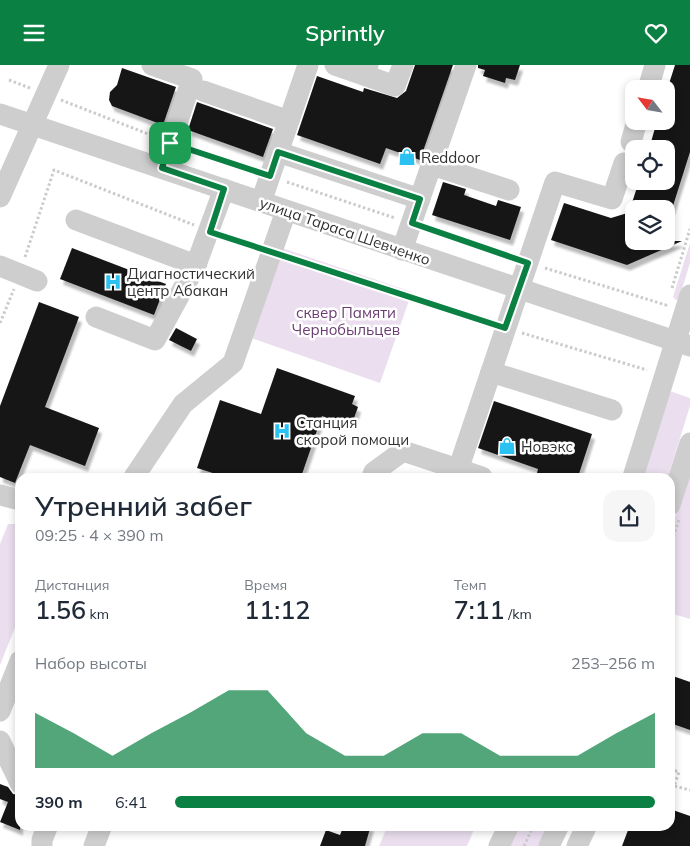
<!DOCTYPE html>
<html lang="ru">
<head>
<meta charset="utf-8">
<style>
  :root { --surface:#fff; --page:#f6f6f7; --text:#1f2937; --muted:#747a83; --accent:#0b8043 }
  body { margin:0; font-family:Mulish,sans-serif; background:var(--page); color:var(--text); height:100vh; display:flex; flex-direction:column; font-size:19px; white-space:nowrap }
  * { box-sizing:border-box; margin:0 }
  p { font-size:16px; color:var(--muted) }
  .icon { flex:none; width:28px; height:28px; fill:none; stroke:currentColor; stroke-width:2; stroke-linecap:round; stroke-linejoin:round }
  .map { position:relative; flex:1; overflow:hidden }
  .side { position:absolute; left:15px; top:408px; width:660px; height:358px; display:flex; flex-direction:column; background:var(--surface); border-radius:15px; box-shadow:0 2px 8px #0003 }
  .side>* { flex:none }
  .needle { width:32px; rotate:301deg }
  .buttons { position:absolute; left:625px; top:15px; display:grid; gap:10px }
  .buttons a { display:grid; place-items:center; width:50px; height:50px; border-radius:10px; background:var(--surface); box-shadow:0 2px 8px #0003; font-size:25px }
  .pin { position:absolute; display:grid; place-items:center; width:42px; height:42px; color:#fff; margin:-21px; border-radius:10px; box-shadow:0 2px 8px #0006 }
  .round { display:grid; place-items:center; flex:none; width:52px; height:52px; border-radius:15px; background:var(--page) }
  .headline { display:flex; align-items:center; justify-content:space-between; height:85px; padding:0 20px }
  h1 { font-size:28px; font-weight:600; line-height:38px }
  .stats { display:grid; grid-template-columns:repeat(3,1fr); gap:8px; height:85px; padding:5px 20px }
  .stats div { display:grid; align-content:center }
  .stats b { font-size:25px; font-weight:600 }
  .stats small { font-size:14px; font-weight:400 }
  .stats p { font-size:14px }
  .chart { height:140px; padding:10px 20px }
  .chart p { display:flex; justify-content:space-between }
  .chart svg { width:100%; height:90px; margin-top:5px; fill:var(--accent); opacity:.7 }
  ul { padding:0 20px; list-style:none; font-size:16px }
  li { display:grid; grid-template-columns:80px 60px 1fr; align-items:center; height:38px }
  li i { height:12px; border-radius:6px; background:var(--accent) }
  header { display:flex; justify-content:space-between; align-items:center; height:65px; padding:0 20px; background:var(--accent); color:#fff; font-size:22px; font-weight:600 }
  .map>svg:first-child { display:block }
  .green { fill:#ebdfef }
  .building { fill:#181818; filter:url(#shadow) }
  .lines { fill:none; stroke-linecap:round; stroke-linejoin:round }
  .path { stroke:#cbcbcb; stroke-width:3; stroke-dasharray:2.5 2.5; stroke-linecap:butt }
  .minor { stroke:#cecece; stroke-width:21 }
  .route-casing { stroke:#fff; stroke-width:10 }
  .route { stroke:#0b8043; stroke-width:6 }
  .labels { text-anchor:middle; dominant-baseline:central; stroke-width:5; stroke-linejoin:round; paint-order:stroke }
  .poi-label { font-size:15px; fill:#313131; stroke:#fff; text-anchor:start }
  .street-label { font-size:15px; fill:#313131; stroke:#fff }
  .park-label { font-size:15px; fill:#693b71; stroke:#fff }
</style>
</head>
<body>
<header><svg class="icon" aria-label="menu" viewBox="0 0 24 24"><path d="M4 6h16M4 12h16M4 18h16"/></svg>Sprintly<svg class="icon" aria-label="heart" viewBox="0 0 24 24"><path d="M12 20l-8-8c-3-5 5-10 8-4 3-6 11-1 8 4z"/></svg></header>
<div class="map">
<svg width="690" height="781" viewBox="0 0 690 781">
  <defs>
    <filter id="shadow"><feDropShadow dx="3" dy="5.5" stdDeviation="1" flood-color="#0004"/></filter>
  </defs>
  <rect width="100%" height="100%" fill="#fff"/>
  <g class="green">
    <polygon points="690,178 690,198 679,234 676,235 673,232"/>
    <polygon points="282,183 412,227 380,318 251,273"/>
    <polygon points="667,325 690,333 690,341 668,412 640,412"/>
    <polygon points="690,400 690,554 670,548 670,470"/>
    <polygon points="8,459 20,459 20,550 0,600 0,479"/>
    <polygon points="388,760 476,760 467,781 379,781"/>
    <polygon points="513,760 549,760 539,781 503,781"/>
  </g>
  <g class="building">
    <polygon points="415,0 453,0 420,95 386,83 380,99 297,70 317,11 363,27 364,23 397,33 406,26"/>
    <polygon points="478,0 520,0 515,15 506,13 505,18 483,11 485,5 478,3"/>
    <polygon points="675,0 690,0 690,87 672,144 630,144 639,116 666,116 666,84 649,84 657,56 666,56 666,28"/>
    <polygon points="122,3 176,22 163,60 112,41 109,35 110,27 117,20"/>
    <polygon points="197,37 273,64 263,92 188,65"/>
    <polygon points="443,117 466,124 464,130 496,141 498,135 521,142 510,175 432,150"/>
    <polygon points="564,138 611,153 634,146 634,176 682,176 627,200 551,175"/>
    <polygon points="72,183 166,219 154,250 60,214"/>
    <polygon points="39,237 79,252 45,342 99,363 85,401 30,380 15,418 0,412 0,341"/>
    <polygon points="176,263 197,274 191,286 169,275"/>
    <polygon points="277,303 355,331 352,339 358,342 353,356 347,353 344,359 322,351 301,412 225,412 197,403 220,335 261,349"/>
    <polygon points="494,336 592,369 578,412 536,412 538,404 478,383"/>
    <polygon points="670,610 690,617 690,665 670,658"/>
    <polygon points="0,719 8,722 13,729 20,730 20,765 0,757 8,737 0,734"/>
    <polygon points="670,744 690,751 690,781 622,781 630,760 670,760"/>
    <polygon points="344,760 371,760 365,781 320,781 326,765 340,770"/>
  </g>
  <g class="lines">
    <g class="path">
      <polyline points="9,15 30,23"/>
      <polyline points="61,35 156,72"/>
      <polyline points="187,84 252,105"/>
      <polyline points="287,117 395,153"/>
      <polyline points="427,163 511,192"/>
      <polyline points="225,171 255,181"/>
      <polyline points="287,191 490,258"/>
      <polyline points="25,192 54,105 194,160"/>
      <polyline points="545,203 666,240 667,238"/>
      <polyline points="672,223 690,164"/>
      <polyline points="0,258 14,224"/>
      <polyline points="522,268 647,305"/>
      <polyline points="670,481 679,455"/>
      <polyline points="670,704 679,707 674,721 690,725"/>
      <polyline points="670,731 674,721"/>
      <polyline points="524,781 534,760"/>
    </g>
    <g class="minor">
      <polyline points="152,0 192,14 162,103"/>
      <polyline points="335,0 364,10 368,0"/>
      <polyline points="364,10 395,21 403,0"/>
      <polyline points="648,24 655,0"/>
      <polyline points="203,26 289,56"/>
      <polyline points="0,49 690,281"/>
      <polyline points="631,77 637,56"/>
      <polyline points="278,87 420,134"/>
      <polyline points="432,100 509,125"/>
      <polyline points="0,132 59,0"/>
      <polyline points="261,137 308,0"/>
      <polyline points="76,155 196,200 224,124"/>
      <polyline points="402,185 466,0"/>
      <polyline points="0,201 37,216"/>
      <polyline points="96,252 155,275 196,200"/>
      <polyline points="612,345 491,307 555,117 612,134 624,98"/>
      <polyline points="458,405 491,307"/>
      <polyline points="134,412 183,339 233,298 286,146"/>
      <polyline points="372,412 374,407 403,386 482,412"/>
      <polyline points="633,412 690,230"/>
      <polyline points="0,430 20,435"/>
      <polyline points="670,440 690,378"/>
      <polyline points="0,646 20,596"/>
      <polyline points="0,676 20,718"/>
      <polyline points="42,781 42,775 48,760"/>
      <polyline points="94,781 102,760"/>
      <polyline points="499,781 509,760"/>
      <polyline points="549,781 559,760"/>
      <polyline points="577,781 587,760"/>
    </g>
  </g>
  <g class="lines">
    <g class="route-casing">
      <polygon id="route" points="170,78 270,111 278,87 420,134 412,158 528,198 505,263 210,167 224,124 162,103"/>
    </g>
    <use href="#route" class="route"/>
  </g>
  <defs>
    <g id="shop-bare" transform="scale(1.35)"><path d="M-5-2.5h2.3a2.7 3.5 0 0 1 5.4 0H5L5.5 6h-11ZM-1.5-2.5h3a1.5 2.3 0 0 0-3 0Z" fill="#2bc1f1" stroke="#fff" stroke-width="2.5" paint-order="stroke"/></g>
    <g id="hospital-bare" transform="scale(1.35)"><path d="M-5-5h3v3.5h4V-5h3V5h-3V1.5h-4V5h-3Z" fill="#2bc1f1" stroke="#fff" stroke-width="2.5" paint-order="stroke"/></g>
  </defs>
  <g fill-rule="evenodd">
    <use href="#shop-bare" x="407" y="92"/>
    <use href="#hospital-bare" x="113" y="217"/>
    <use href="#hospital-bare" x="282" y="366"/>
    <use href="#shop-bare" x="507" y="381"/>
  </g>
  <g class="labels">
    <g class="poi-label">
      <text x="421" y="92">Reddoor</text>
      <text x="127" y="208">Диагностический<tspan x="127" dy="17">центр Абакан</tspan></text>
      <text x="296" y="357">Станция<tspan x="296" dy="17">скорой помощи</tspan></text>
      <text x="521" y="381">Новэкс</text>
    </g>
    <g class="street-label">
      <text transform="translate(345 166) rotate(19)">улица Тараса Шевченко</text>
    </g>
    <g class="park-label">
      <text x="346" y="247">сквер Памяти<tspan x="346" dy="17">Чернобыльцев</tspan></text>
    </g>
  </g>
</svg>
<div class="buttons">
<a><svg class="needle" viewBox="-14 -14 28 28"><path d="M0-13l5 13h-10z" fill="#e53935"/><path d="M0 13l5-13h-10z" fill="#747a83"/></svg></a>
<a><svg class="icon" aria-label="locate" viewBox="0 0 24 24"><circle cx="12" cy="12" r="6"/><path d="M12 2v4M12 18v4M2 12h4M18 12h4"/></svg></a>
<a><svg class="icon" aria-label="layers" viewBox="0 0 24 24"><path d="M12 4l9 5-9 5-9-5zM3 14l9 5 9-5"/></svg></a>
</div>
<div class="pin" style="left:170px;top:78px;background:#1e9e55"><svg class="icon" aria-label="arrive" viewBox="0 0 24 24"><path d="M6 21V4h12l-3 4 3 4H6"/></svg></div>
<section class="side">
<div class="headline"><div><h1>Утренний забег</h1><p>09:25 · 4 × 390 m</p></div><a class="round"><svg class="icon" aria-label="share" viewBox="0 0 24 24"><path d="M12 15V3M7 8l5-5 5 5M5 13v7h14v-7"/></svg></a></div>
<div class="stats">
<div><p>Дистанция</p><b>1.56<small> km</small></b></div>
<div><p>Время</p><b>11:12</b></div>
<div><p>Темп</p><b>7:11<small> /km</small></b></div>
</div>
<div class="chart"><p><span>Набор высоты</span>253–256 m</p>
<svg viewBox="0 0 160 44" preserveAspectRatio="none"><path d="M0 44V17L10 27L20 38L30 27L40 17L50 6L60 6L70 27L80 38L90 38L100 27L110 27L120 38L130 38L140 38L150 27L160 17V44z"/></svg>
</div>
<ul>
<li><b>390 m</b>6:41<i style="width:100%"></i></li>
</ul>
</section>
</div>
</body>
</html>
